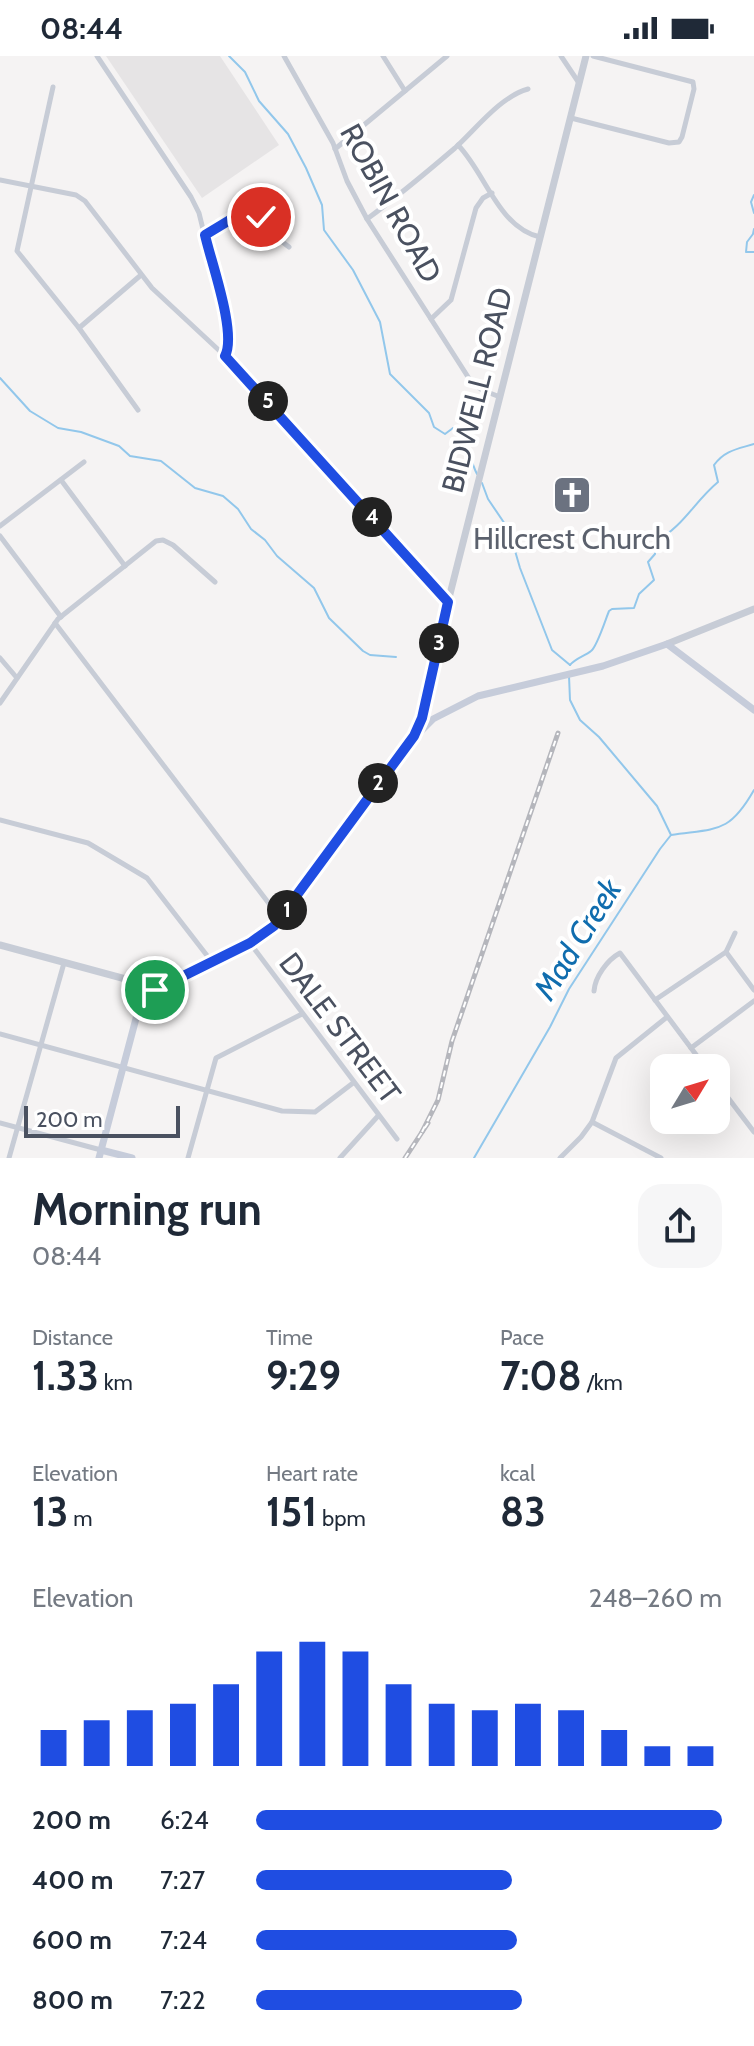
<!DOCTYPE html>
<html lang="en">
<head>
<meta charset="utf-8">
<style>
  :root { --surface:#fff; --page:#f6f6f7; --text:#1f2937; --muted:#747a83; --accent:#1f4de2 }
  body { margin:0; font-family:Cabin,sans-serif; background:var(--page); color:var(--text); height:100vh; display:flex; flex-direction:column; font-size:30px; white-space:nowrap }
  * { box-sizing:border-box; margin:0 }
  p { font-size:26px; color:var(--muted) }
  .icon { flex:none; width:44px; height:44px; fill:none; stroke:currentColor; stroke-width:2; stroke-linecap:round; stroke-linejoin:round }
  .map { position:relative; height:1102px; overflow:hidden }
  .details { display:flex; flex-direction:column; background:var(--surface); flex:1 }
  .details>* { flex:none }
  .needle { width:52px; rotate:52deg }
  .buttons { position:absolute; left:650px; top:998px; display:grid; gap:16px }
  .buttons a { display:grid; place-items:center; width:80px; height:80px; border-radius:16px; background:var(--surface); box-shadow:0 8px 32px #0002; font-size:40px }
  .scale { position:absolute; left:24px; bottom:20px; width:156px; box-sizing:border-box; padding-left:8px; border:4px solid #4a5160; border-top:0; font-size:22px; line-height:28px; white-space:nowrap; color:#4a5160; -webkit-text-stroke:6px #fff; paint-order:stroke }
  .pin { position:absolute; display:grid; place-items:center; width:68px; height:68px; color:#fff; margin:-34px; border:4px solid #fff; border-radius:50%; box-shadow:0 2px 8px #0007 }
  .km { position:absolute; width:40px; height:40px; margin:-20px; border-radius:50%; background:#222; color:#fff; font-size:22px; line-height:40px; text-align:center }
  .round { display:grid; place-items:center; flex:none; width:84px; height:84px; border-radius:24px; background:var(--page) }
  .headline { display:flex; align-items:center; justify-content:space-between; height:136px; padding:0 32px }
  h1 { font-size:44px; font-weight:800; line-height:60px }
  .metrics { display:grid; grid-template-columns:repeat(3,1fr); gap:12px; height:136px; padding:8px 32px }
  .metrics div { display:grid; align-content:center }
  .metrics b { font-size:40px; font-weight:800 }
  .metrics small { font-size:22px; font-weight:400 }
  .metrics p { font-size:22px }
  .chart { height:224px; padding:16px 32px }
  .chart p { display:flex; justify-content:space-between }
  .chart svg { width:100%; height:144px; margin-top:8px; stroke:var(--accent); stroke-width:6 }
  ul { padding:0 32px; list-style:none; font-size:26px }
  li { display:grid; grid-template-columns:128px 96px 1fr; align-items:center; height:60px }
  li i { height:20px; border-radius:10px; background:var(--accent) }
  .status { display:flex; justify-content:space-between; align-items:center; height:56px; padding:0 40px; background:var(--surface); direction:ltr }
  .status svg { height:22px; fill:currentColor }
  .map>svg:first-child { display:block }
  .education { fill:#e6e4e5 }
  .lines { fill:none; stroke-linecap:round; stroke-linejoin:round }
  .stream { stroke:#92c7eb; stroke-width:2 }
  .minor { stroke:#c7ccd6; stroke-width:5 }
  .tertiary { stroke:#c7ccd6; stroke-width:7 }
  .secondary { stroke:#c6ccda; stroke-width:7 }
  .rail-casing { stroke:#b5b6bc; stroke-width:5 }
  .rail { stroke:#fff; stroke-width:2; stroke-dasharray:6; stroke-linecap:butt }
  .route-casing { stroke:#fff; stroke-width:16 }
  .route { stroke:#1f4de2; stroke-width:10 }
  .labels { text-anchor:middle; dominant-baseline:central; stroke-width:8; stroke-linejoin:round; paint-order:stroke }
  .street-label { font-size:30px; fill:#4a5160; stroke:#fff }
  .worship-label { font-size:30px; fill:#5b616d; stroke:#fff }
  .water-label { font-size:32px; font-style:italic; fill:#106dae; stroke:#fff }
</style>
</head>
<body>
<div class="status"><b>08:44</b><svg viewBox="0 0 49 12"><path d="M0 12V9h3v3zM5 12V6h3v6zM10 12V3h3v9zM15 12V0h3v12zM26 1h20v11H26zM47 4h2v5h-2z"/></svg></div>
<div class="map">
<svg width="754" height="1102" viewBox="0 0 754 1102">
  <rect width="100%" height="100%" fill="#f5f3f3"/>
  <polygon class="education" points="106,0 220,0 279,89 202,142"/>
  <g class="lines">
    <g class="stream">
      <path d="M 229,0 L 245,16 L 259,45 L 288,78 L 306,112 L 322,149 L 324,174 L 353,214 L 380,266 L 390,318 L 429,357 L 434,371 L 445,378 L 453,372 L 459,372 C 466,381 470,405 477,418"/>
      <polyline points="754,139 751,146 754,157"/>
      <polyline points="754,173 753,178 747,186 746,196 754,196"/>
      <polyline points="0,322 30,355 58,372 81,376 119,390 130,400 161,405 195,432 223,440 238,453 251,473 265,484 277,500 314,532 329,562 363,595 370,599 396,601"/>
      <polyline points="482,427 488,443 509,474 520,512 552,594 570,609"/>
      <path d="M 570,609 C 576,602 585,600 591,595 C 597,591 606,562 609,555 L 612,553 L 634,552 L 639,538 L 654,524 L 648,506 L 655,498 L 655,486 C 684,470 694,446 718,426 L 714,409 C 725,394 738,393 754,388"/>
      <polyline points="569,620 570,644 580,664 599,681 657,750 671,779"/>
      <path d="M 474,1102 L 550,971 L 569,933 L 660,793 L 671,779 C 717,772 729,778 754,734"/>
    </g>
    <g class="minor">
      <polyline points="97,0 191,141 199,157 228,275 228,292 225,300"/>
      <polyline points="284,0 333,87 347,125 367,163 470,324 482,334 500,341"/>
      <polyline points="383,0 405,35"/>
      <polyline points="561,0 579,27"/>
      <polyline points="53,31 17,195 79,272 138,354"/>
      <polyline points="571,62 669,87 679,86 682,81 694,33 693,26 593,0"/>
      <path d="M 458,89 C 486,118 498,171 540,181"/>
      <polyline points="335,93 447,0"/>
      <polyline points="0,124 76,139 85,145 152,232 238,312 448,546"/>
      <polyline points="253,150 276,181 289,191"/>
      <path d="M 367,163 C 397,141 427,116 455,92 C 475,74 501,40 528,33"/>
      <polyline points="205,179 267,140"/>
      <polyline points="431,263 451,244 476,152 483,142 492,137"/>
      <polyline points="79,272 141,219"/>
      <polyline points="61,424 125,510"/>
      <polyline points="0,470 84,406"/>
      <polyline points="0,480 61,561"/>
      <polyline points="55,567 280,862"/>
      <polyline points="0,602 17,622"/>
      <polyline points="0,647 58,563 156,485 163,484 173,489 215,526"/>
      <polyline points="0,764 88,787 147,822 212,906"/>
      <polyline points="250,887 397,1083"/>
      <polyline points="726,896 754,934"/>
      <path d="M 594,935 C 595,921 607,904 620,897 L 706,1012"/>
      <polyline points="655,944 726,896 735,877"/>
      <polyline points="0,978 282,1055 315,1056 353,1027"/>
      <polyline points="691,992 754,945"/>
      <polyline points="716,1026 754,1076"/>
      <polyline points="592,1066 661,1102"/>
      <polyline points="0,1067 101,1094"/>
      <polyline points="9,1102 64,907"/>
      <polyline points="188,1102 216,1002 302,958"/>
      <polyline points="340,1102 378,1060"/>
      <polyline points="560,1102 581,1081 592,1066 616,1002 667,961"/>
    </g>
    <g class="tertiary">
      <polyline points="667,588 754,553"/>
      <polyline points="414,680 422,662 448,546 586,0"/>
      <polyline points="0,889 133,925 142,928 151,936"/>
    </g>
    <g class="secondary">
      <polyline points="101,1094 132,1102"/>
      <polyline points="99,1102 138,955 144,941 250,887 274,870 404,692 433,663 478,640 603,610 667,588 754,654"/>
    </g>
    <g class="rail-casing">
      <g id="rail">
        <polyline points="422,1076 438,1044 452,985 558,677"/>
        <polyline points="405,1102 428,1067"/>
      </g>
    </g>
    <use href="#rail" class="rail"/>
  </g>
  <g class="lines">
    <g class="route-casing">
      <path id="route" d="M 155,934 L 250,887 L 274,870 L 414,680 L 422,662 L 448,546 L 225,300 C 237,277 211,206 205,179 L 253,150 L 261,161"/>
    </g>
    <use href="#route" class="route"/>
  </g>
  <defs>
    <g id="church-square" transform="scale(2)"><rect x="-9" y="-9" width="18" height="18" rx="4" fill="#6b7280" stroke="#fff"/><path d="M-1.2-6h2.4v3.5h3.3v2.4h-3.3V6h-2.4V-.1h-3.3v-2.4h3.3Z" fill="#fff"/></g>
  </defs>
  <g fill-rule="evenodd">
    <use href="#church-square" x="572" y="439"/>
  </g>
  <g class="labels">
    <g class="street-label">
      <text transform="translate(391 147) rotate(61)">ROBIN ROAD</text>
      <text transform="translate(477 334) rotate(-76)">BIDWELL ROAD</text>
      <text transform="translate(340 972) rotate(53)">DALE STREET</text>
    </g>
    <g class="worship-label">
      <text x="572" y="482">Hillcrest Church</text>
    </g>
    <g class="water-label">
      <text transform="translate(577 883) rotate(-58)">Mad Creek</text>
    </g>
  </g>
</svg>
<div class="buttons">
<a><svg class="needle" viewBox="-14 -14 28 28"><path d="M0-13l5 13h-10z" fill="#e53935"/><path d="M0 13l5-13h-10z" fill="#747a83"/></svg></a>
</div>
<div class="scale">200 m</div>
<div class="pin" style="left:155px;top:934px;background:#1e9e55"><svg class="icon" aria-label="arrive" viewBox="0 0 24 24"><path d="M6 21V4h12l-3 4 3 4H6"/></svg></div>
<div class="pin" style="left:261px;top:161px;background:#d93025"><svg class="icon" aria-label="check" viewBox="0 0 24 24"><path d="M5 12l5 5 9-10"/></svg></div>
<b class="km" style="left:287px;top:854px">1</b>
<b class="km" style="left:378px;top:727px">2</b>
<b class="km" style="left:439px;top:587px">3</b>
<b class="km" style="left:372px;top:461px">4</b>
<b class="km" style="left:268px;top:345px">5</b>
</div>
<section class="details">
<div class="headline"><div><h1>Morning run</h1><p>08:44</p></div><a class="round"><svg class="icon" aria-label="share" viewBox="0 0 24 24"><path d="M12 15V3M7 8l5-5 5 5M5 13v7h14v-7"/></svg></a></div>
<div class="metrics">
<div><p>Distance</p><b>1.33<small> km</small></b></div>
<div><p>Time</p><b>9:29</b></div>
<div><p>Pace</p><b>7:08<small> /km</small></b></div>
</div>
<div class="metrics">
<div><p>Elevation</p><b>13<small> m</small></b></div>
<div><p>Heart rate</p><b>151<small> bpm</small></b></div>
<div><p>kcal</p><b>83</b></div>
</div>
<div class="chart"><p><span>Elevation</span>248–260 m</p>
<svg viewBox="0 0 160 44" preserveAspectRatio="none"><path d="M5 44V33M15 44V30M25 44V27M35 44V25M45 44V19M55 44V9M65 44V6M75 44V9M85 44V19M95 44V25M105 44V27M115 44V25M125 44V27M135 44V33M145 44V38M155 44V38"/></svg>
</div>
<ul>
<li><b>200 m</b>6:24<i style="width:100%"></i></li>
<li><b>400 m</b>7:27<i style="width:55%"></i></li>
<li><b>600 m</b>7:24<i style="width:56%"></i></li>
<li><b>800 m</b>7:22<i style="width:57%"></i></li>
</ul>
</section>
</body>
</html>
